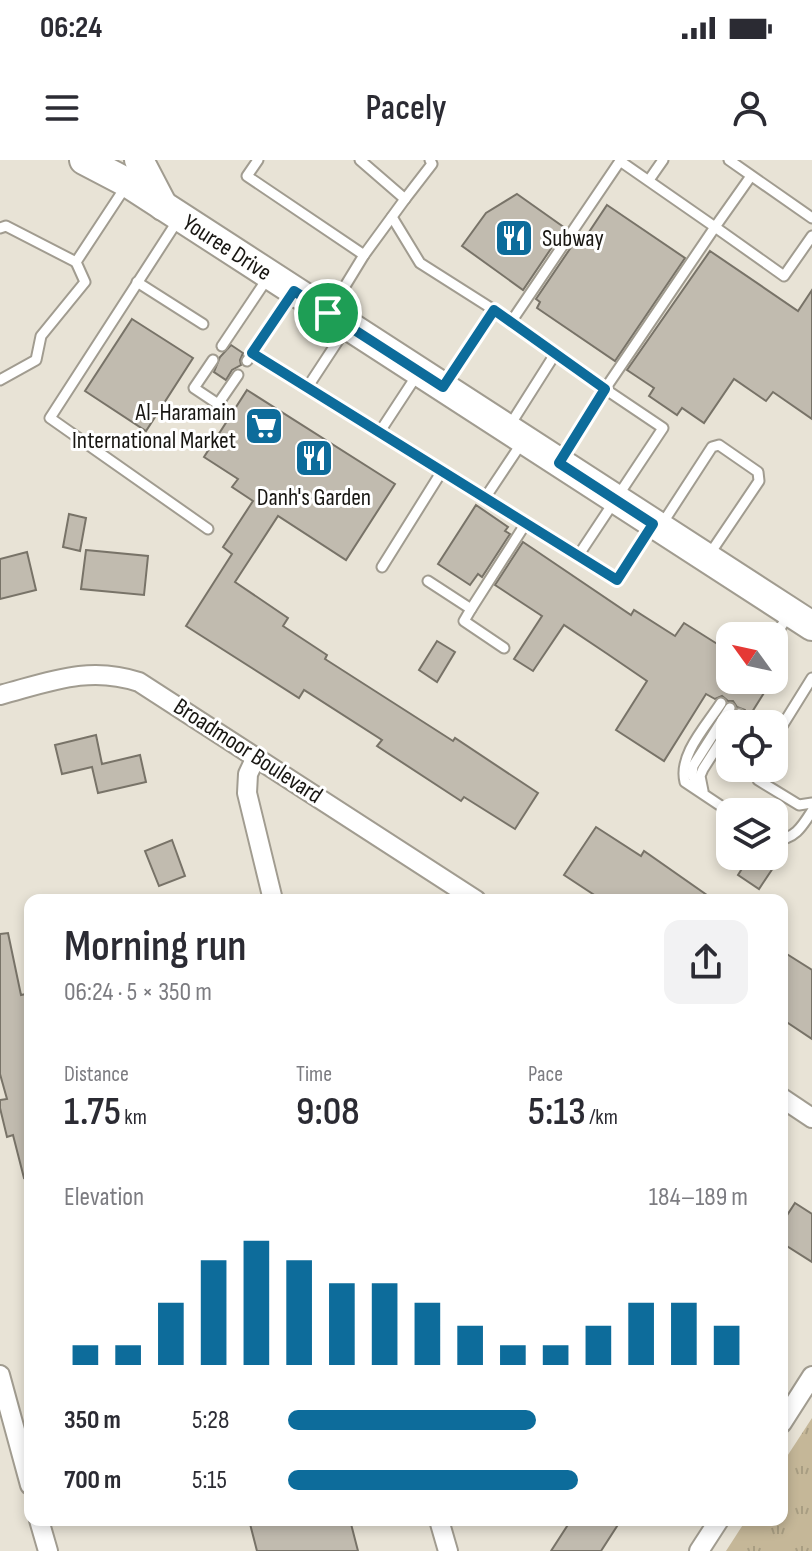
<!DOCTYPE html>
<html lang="en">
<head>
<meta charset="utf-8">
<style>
  :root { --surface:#fff; --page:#f2f2f3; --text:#2b2b33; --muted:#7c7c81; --accent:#0d6c9b }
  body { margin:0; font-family:"Sofia Sans Condensed",sans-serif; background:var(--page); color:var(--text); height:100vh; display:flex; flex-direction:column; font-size:30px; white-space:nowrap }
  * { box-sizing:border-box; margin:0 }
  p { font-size:26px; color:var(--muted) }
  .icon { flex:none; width:44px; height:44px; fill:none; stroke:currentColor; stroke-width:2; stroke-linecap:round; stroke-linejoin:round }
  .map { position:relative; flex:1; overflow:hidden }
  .sheet { position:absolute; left:24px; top:734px; width:764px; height:632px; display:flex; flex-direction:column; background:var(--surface); border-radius:16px; box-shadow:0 4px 12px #0003 }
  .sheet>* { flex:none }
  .needle { width:52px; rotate:303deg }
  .fabs { position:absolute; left:716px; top:462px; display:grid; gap:16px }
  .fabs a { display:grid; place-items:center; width:72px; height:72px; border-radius:16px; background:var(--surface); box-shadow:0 4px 12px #0003; font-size:40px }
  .pin { position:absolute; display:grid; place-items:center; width:68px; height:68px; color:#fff; margin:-34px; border:4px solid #fff; border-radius:50%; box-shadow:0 2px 8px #0007 }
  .round { display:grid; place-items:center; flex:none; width:84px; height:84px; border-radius:16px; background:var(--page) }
  .summary { display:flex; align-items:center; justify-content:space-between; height:136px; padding:0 40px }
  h1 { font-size:44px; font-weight:600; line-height:60px }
  .metrics { display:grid; grid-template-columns:repeat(3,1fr); gap:12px; height:136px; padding:8px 40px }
  .metrics div { display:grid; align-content:center }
  .metrics b { font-size:40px; font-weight:600 }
  .metrics small { font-size:22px; font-weight:400 }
  .metrics p { font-size:22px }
  .chart { height:224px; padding:16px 40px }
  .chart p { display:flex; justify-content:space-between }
  .chart svg { width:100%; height:144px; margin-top:8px; stroke:var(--accent); stroke-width:6 }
  ul { padding:0 40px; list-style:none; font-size:26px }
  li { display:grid; grid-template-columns:128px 96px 1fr; align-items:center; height:60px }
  li i { height:20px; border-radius:10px; background:var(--accent) }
  .status { display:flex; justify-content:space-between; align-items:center; height:56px; padding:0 40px; background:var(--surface); direction:ltr }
  .status svg { height:22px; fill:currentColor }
  header { display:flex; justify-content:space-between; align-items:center; height:104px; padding:0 40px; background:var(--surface); font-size:36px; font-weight:600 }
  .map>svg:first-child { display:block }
  .grass { fill:url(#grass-tufts) }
  .building { fill:#c1bbaf; stroke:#787368; stroke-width:2 }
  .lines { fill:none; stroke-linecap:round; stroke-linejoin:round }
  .lane-casing { stroke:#a19c90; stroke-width:13 }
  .street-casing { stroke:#a19c90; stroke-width:22 }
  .primary-casing { stroke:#a19c90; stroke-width:32 }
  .lane { stroke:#fff; stroke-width:9 }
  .street { stroke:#fff; stroke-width:18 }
  .primary { stroke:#fff; stroke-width:28 }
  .route-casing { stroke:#fff; stroke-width:16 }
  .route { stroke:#0d6c9b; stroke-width:10 }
  .labels { text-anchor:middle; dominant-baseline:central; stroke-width:6; stroke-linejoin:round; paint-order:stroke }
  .poi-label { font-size:24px; fill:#181612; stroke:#fff; text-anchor:start }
  .street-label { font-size:24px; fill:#181612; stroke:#fff }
</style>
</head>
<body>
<div class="status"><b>06:24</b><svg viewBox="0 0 49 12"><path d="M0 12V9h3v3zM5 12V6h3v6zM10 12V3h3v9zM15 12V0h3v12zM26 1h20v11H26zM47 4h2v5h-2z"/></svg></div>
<header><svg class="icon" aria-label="menu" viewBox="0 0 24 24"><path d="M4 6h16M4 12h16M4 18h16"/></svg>Pacely<svg class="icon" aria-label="person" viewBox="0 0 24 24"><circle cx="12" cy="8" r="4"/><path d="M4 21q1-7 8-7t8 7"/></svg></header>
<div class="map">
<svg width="812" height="1391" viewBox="0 0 812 1391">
  <defs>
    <pattern id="grass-tufts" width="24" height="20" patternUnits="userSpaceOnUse" patternTransform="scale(2)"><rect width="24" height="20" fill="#c5b798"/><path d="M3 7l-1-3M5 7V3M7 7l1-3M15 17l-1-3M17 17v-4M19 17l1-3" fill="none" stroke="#a89d82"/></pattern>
  </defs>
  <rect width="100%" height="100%" fill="#e8e3d6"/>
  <polygon class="grass" points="812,1258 812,1391 726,1391 746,1360 782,1360 782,1304"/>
  <g class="building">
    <polygon points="517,34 565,68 523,130 462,86 486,53"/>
    <polygon points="607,45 685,98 615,201 537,148 540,142 536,139 578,77 583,81"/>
    <polygon points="710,91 798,151 812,130 812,259 773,232 766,241 734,219 704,263 682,248 677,255 649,236 654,228 627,210"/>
    <polygon points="132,159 193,198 146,271 85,231"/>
    <polygon points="231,185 243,193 240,200 241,205 232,210 226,220 214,212 220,197"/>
    <polygon points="247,230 395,324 346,400 278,356 235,422 288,458 283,466 327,495 325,499 453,581 455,578 538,633 515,669 464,637 461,641 377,586 382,580 304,530 299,538 186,466 232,394 223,387 253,341 232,327 238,319 204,297"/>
    <polygon points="476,345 508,367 505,371 510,374 482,417 478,414 470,425 438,404"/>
    <polygon points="69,354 86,358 80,391 63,387"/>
    <polygon points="523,382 631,455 634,450 675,476 684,463 730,492 730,520 772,520 747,560 745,550 737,547 733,541 728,541 722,536 715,539 706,534 664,601 616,570 647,521 606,493 564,465 533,511 514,499 542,456 495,425"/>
    <polygon points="86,390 148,396 144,435 81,429"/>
    <polygon points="27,392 36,430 0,439 0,399"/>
    <polygon points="437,481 455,492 437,522 419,510"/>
    <polygon points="96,575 102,604 140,595 146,622 98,633 92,607 62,614 55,585"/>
    <polygon points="596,667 641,696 644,691 714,740 602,740 564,715"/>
    <polygon points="172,680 185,716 159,726 145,691"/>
    <polygon points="750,696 761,696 775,705 759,729 738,715"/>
    <polygon points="8,773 21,835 26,834 30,852 30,1017 24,1018 13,975 7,977 0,948 0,940 7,939 0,914 0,774"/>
    <polygon points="782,791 812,810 812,879 782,859"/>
    <polygon points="795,1043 812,1054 812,1102 782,1083 782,1063"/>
    <polygon points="249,1360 350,1360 358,1391 257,1391"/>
    <polygon points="571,1360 621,1360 601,1391 551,1391"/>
  </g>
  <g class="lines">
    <g class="lane-casing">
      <g id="lane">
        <polyline points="258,0 247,16 364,95"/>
        <polyline points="729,0 812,58"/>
        <polyline points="751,16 715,67 784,116 812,76"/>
        <polyline points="649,20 663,0"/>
        <polyline points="405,39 432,4 430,0"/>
        <polyline points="392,57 420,103 494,150 446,224"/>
        <polyline points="178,60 50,258 208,369"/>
        <polyline points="0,68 6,66 76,102"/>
        <polyline points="137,122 203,164"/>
        <polyline points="331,149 364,95 405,39 360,0"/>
        <polyline points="494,150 511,162 620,1 715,67 605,229 663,268 578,396"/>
        <polyline points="511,162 605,229 562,298"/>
        <polyline points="222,186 267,119"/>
        <polyline points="252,193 617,420 651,367"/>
        <polyline points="213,200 194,228 218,244 238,215"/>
        <polyline points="247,201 292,134"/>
        <polyline points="0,220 36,200 41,176 85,122 76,102 126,26"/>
        <polyline points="307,228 347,167"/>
        <polyline points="510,265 555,194"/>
        <polyline points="379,273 417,215"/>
        <polyline points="485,338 523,281"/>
        <polyline points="662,364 712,287 719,285 758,312 759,321 709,395"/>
        <polyline points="382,407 442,311"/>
        <polyline points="428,421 471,449 526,363"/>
        <polyline points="471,449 464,461 504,488"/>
        <polyline points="774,478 789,454"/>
        <path d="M 721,543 C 707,565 678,595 685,622 L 730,652"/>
        <polyline points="732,564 739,554"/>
        <polyline points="774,579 812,518"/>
        <polyline points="756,608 758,620 799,645 812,643"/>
        <polyline points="701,631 692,615 693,606 730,548"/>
        <polyline points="703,631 700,616 703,609 730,567"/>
        <path d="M 774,680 C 794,680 802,667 812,651"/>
      </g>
    </g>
    <g class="street-casing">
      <g id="street">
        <path d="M 0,535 C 49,522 89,505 139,522 L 476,740"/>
        <polyline points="256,597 248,614 247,633 273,740"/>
        <polyline points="782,938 812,958"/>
        <polyline points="0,1215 30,1325"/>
        <polyline points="782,1263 812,1216"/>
        <polyline points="39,1360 48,1391"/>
        <polyline points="439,1360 448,1391"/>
        <polyline points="699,1391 719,1360"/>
      </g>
    </g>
    <g class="primary-casing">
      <g id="primary">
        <path id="s1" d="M 84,0 L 128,23 L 812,466"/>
        <polyline points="139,0 163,46"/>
      </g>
    </g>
    <use href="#lane" class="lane"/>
    <use href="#street" class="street"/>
    <use href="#primary" class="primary"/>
  </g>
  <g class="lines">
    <g class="route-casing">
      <polygon id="route" points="294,131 443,227 494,150 605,229 559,303 653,364 617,420 252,193"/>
    </g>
    <use href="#route" class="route"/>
  </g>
  <defs>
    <g id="restaurant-square" transform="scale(2)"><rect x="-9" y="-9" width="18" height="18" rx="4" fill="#0d6c9b" stroke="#fff"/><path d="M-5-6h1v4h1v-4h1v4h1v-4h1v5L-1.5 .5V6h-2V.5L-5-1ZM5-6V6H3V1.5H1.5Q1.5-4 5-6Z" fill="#fff"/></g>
    <g id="supermarket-square" transform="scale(2)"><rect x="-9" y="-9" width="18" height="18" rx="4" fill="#0d6c9b" stroke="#fff"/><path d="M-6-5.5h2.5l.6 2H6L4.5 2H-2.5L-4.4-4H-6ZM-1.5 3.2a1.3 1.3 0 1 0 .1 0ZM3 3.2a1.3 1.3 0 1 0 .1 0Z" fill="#fff"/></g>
  </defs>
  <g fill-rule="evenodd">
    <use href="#restaurant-square" x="514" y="78"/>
    <use href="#supermarket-square" x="264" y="266"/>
    <use href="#restaurant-square" x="314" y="298"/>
  </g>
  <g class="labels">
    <g class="poi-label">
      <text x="542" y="78">Subway</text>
      <text x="236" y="252" text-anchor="end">Al-Haramain<tspan x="236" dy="28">International Market</tspan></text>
      <text x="314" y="337" text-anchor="middle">Danh's Garden</text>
    </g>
    <g class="street-label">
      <text stroke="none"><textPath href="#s1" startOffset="168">Youree Drive</textPath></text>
      <text transform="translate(248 591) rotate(33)">Broadmoor Boulevard</text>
    </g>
  </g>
</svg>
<div class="fabs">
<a><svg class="needle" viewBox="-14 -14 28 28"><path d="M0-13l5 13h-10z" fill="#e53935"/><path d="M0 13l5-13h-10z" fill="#7c7c81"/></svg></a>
<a><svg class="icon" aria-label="locate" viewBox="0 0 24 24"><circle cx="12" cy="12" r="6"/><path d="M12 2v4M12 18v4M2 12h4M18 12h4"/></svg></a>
<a><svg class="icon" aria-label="layers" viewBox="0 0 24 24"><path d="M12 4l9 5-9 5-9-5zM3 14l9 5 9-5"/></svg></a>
</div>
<div class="pin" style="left:328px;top:153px;background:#1e9e55"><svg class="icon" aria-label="arrive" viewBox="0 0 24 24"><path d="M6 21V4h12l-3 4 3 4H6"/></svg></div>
<section class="sheet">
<div class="summary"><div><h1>Morning run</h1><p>06:24 · 5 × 350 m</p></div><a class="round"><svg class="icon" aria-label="share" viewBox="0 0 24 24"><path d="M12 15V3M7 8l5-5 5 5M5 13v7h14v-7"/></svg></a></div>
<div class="metrics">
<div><p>Distance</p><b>1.75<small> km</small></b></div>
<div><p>Time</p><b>9:08</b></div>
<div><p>Pace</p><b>5:13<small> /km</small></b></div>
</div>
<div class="chart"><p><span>Elevation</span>184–189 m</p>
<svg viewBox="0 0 160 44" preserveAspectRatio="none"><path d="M5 44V38M15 44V38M25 44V25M35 44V12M45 44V6M55 44V12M65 44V19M75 44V19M85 44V25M95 44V32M105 44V38M115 44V38M125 44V32M135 44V25M145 44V25M155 44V32"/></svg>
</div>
<ul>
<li><b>350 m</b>5:28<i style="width:54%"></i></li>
<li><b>700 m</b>5:15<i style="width:63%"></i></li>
</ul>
</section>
</div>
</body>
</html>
